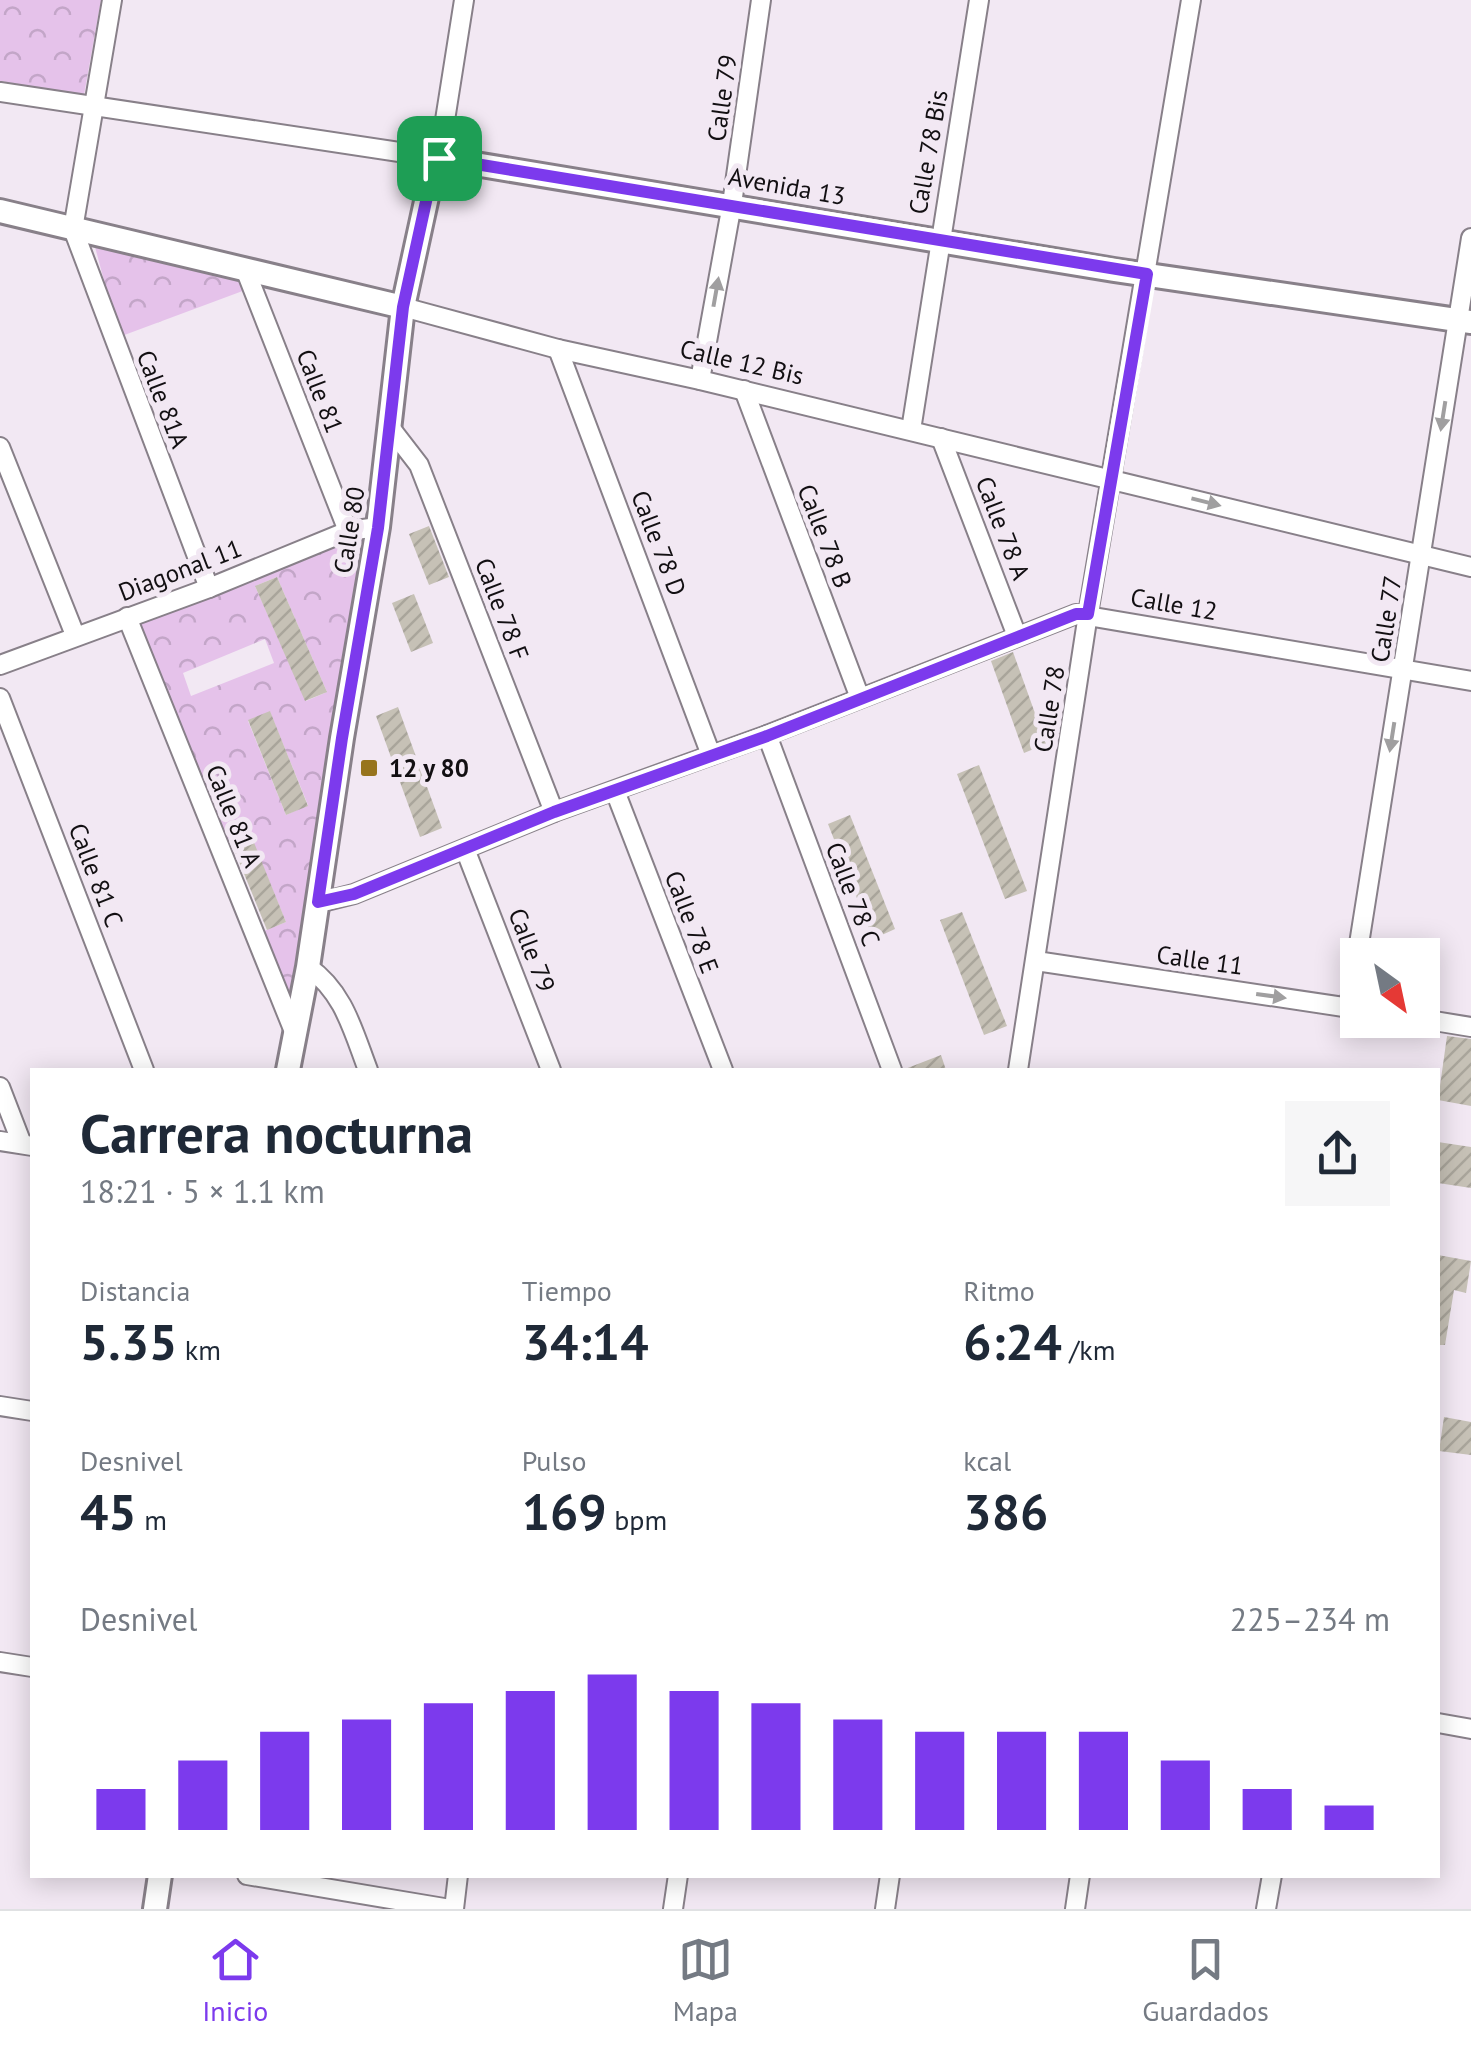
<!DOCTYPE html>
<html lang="es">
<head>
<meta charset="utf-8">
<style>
  :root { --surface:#fff; --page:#f6f6f7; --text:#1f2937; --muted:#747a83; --line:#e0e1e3; --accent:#7c3aed }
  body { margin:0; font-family:"PT Sans",sans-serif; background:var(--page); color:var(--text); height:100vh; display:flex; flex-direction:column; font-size:38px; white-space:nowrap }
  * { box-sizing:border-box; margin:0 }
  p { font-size:32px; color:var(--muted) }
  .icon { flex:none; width:55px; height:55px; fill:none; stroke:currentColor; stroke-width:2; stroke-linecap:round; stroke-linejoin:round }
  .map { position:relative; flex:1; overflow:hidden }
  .sheet { position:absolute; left:30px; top:1068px; width:1410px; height:810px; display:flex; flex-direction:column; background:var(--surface); border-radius:0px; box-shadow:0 5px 25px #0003 }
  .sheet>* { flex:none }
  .needle { width:65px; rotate:147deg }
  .controls { position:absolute; left:1340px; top:938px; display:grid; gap:20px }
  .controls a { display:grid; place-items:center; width:100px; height:100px; border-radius:0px; background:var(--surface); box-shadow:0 5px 25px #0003; font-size:50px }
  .pin { position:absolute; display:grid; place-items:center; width:85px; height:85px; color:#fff; margin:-42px; border-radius:20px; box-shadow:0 5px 15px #0006 }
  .round { display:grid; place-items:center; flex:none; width:105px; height:105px; border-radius:0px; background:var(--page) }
  .overview { display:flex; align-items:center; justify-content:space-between; height:170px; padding:0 50px }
  h1 { font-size:55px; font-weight:700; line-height:75px }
  .figures { display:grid; grid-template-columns:repeat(3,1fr); gap:15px; height:170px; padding:10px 50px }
  .figures div { display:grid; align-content:center }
  .figures b { font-size:50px; font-weight:700 }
  .figures small { font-size:28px; font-weight:400 }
  .figures p { font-size:28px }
  .chart { height:280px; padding:20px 50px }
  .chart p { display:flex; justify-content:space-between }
  .chart svg { width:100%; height:180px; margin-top:10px; stroke:var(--accent); stroke-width:6 }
  .dock { display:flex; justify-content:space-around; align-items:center; height:140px; border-top:2px solid var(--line); background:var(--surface); font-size:28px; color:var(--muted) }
  .dock a { display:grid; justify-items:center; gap:5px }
  .dock .selected { color:var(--accent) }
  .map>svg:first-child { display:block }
  .park { fill:url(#park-crowns); fill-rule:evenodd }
  .building { fill:url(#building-hatch) }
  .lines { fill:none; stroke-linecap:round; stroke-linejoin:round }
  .minor-casing { stroke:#888089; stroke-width:22 }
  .tertiary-casing { stroke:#888089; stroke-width:28 }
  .minor { stroke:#fff; stroke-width:18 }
  .tertiary { stroke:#fff; stroke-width:22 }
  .oneway { fill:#a09fa0 }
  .route-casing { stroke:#fff; stroke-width:20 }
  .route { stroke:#7c3aed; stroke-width:12 }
  .poi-dot { fill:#97741d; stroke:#f2e8f3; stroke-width:4 }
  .labels { text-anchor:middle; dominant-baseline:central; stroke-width:10; stroke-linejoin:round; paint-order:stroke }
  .street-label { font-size:25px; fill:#120f12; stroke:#f2e8f3 }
  .poi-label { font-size:25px; font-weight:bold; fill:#120f12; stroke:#f2e8f3; text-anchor:start }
</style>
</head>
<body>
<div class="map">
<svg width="1471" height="1909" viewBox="0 0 1471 1909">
  <defs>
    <pattern id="park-crowns" width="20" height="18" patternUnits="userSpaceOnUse" patternTransform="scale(2.5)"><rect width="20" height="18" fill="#e5c2ea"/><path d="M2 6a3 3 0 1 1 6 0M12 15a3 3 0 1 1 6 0" fill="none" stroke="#c3a6c8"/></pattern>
    <pattern id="building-hatch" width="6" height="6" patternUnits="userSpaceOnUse" patternTransform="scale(2.5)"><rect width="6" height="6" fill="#c6c1b6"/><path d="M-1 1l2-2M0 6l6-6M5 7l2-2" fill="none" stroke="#a9a59b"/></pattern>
  </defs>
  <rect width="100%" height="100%" fill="#f2e8f3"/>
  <g class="park">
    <polygon points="0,0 101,0 84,95 0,81"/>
    <polygon points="94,243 241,271 248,289 119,337"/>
    <path d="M 378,527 L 295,1034 L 127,617 ZM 277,577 L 327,692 L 306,701 L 255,586 ZM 265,639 L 274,663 L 191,696 L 183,673 ZM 270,712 L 308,805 L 286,815 L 248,721 ZM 248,830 L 286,922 L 264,931 L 227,839 Z"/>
  </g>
  <g class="building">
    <polygon points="429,526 449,577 429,585 409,534"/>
    <polygon points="277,577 327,692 305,701 255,586"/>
    <polygon points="414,594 433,643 411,652 392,603"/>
    <polygon points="1013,652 1046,744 1024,753 991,661"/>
    <polygon points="398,707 442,828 420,837 376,716"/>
    <polygon points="270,711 308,806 286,815 248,720"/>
    <polygon points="979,765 1027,891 1005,899 957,774"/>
    <polygon points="850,815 895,929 873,939 828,824"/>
    <polygon points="249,830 286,922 267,930 229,837"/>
    <polygon points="962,912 1007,1026 984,1035 940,920"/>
    <polygon points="1447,1036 1471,1039 1471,1106 1438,1100"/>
    <polygon points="941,1055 946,1070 905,1070 905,1069"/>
    <polygon points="1438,1142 1471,1147 1471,1188 1438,1183"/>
    <polygon points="1438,1255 1471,1261 1466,1293 1454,1290 1445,1345 1438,1345"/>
    <polygon points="1444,1417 1471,1422 1471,1455 1439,1451"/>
  </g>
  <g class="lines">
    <g class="minor-casing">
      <g id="minor">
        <polyline points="112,0 73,229 209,588"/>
        <polyline points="0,92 439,158 464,0"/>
        <polyline points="245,269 348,531"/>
        <polyline points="403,307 558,349 700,380 1471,567"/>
        <polyline points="558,349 711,755"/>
        <polyline points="700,380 732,204 761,0"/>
        <polyline points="744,390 860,698"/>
        <polyline points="392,430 419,465 554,812"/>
        <polyline points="911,430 979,0"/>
        <polyline points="941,438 1017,636"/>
        <polyline points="0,447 75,635"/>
        <polyline points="127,617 295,1034"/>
        <polyline points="0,665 209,588 348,531 378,527"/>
        <polyline points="0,698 144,1070"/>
        <polyline points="767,735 892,1070"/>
        <polyline points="615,791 723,1070"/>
        <polyline points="465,849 551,1070"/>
        <polyline points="318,903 354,894 554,812 767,735 1076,614 1471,681"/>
        <polyline points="1036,961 1357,1009"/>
        <path d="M 308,967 C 344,992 353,1031 368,1070"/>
        <polyline points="1349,1007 1471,238"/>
        <polyline points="1422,1019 1471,1027"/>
        <polyline points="1018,1070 1088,614 1191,0"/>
        <polyline points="0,1087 22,1144"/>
        <polyline points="0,1141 32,1146"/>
        <polyline points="0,1406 32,1411"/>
        <polyline points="0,1662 32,1667"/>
        <polyline points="1438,1723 1471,1729"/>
        <polyline points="247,1875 450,1909"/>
        <polyline points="454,1909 458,1875"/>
        <polyline points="673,1909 678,1875"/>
        <polyline points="885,1909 890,1875"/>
        <polyline points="1075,1909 1080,1875"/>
        <polyline points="1266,1909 1272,1875"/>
      </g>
    </g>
    <g class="tertiary-casing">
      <g id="tertiary">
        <polyline points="0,211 403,307"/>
        <polyline points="288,1070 308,967 342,738 378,527 403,307 432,174 439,158 1114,270 1471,322"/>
        <polyline points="155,1909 160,1875"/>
      </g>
    </g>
    <use href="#minor" class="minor"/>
    <use href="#tertiary" class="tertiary"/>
  </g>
  <defs><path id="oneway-solid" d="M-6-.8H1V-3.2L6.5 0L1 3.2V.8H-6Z" transform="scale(2.5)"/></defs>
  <g class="oneway">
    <use href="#oneway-solid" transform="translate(716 292) rotate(-80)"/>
    <use href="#oneway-solid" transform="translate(1443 416) rotate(99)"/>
    <use href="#oneway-solid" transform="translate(1206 502) rotate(14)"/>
    <use href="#oneway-solid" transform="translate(1392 737) rotate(99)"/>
    <use href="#oneway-solid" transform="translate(1271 996) rotate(8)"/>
  </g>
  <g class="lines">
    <g class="route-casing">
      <polygon id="route" points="439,158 1147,274 1088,614 1076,614 767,736 554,812 354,894 318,902 342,738 378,528 403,307 432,174"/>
    </g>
    <use href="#route" class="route"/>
  </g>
  <rect class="poi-dot" x="359" y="758" width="20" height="20" rx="5"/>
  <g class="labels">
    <g class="street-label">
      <text transform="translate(722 98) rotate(-82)">Calle 79</text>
      <text transform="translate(928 152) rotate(-80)">Calle 78 Bis</text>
      <text transform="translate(787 186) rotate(10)">Avenida 13</text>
      <text transform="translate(742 362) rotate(13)">Calle 12 Bis</text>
      <text transform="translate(320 391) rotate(69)">Calle 81</text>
      <text transform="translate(163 399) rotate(69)">Calle 81A</text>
      <text transform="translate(1003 528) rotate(69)">Calle 78 A</text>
      <text transform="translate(349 530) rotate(-81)">Calle 80</text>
      <text transform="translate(825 536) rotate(69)">Calle 78 B</text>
      <text transform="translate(659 543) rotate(69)">Calle 78 D</text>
      <text transform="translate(180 570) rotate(-21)">Diagonal 11</text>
      <text transform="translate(1174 604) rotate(10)">Calle 12</text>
      <text transform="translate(502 609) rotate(69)">Calle 78 F</text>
      <text transform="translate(1386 619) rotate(-81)">Calle 77</text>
      <text transform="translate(1049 709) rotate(-81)">Calle 78</text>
      <text transform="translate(234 816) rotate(68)">Calle 81 A</text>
      <text transform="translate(96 875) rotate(69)">Calle 81 C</text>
      <text transform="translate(853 894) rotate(69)">Calle 78 C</text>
      <text transform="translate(692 922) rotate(69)">Calle 78 E</text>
      <text transform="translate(532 950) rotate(69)">Calle 79</text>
      <text transform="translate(1200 960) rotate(8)">Calle 11</text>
    </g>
    <g class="poi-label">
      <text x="389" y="768">12 y 80</text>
    </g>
  </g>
</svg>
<div class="controls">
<a><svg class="needle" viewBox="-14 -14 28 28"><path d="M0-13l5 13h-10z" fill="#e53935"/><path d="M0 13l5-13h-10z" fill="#747a83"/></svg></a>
</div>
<div class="pin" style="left:439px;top:158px;background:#1e9e55"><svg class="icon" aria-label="arrive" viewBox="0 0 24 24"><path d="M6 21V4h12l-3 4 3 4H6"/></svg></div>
<section class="sheet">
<div class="overview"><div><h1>Carrera nocturna</h1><p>18:21 · 5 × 1.1 km</p></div><a class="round"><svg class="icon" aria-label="share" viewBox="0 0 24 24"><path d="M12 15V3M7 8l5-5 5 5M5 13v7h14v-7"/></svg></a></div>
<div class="figures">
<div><p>Distancia</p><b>5.35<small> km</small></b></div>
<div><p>Tiempo</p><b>34:14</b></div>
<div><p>Ritmo</p><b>6:24<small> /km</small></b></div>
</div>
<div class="figures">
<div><p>Desnivel</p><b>45<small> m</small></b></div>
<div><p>Pulso</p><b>169<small> bpm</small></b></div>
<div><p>kcal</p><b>386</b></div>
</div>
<div class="chart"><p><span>Desnivel</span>225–234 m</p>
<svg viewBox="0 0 160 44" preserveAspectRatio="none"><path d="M5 44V34M15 44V27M25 44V20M35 44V17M45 44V13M55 44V10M65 44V6M75 44V10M85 44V13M95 44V17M105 44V20M115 44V20M125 44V20M135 44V27M145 44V34M155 44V38"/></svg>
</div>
</section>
</div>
<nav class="dock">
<a class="selected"><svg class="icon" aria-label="home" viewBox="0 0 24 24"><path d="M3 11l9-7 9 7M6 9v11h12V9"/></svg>Inicio</a>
<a><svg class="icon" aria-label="map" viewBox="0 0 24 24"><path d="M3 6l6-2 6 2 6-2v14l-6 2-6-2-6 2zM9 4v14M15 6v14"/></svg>Mapa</a>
<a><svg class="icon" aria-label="saved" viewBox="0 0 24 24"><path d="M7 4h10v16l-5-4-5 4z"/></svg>Guardados</a>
</nav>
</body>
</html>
